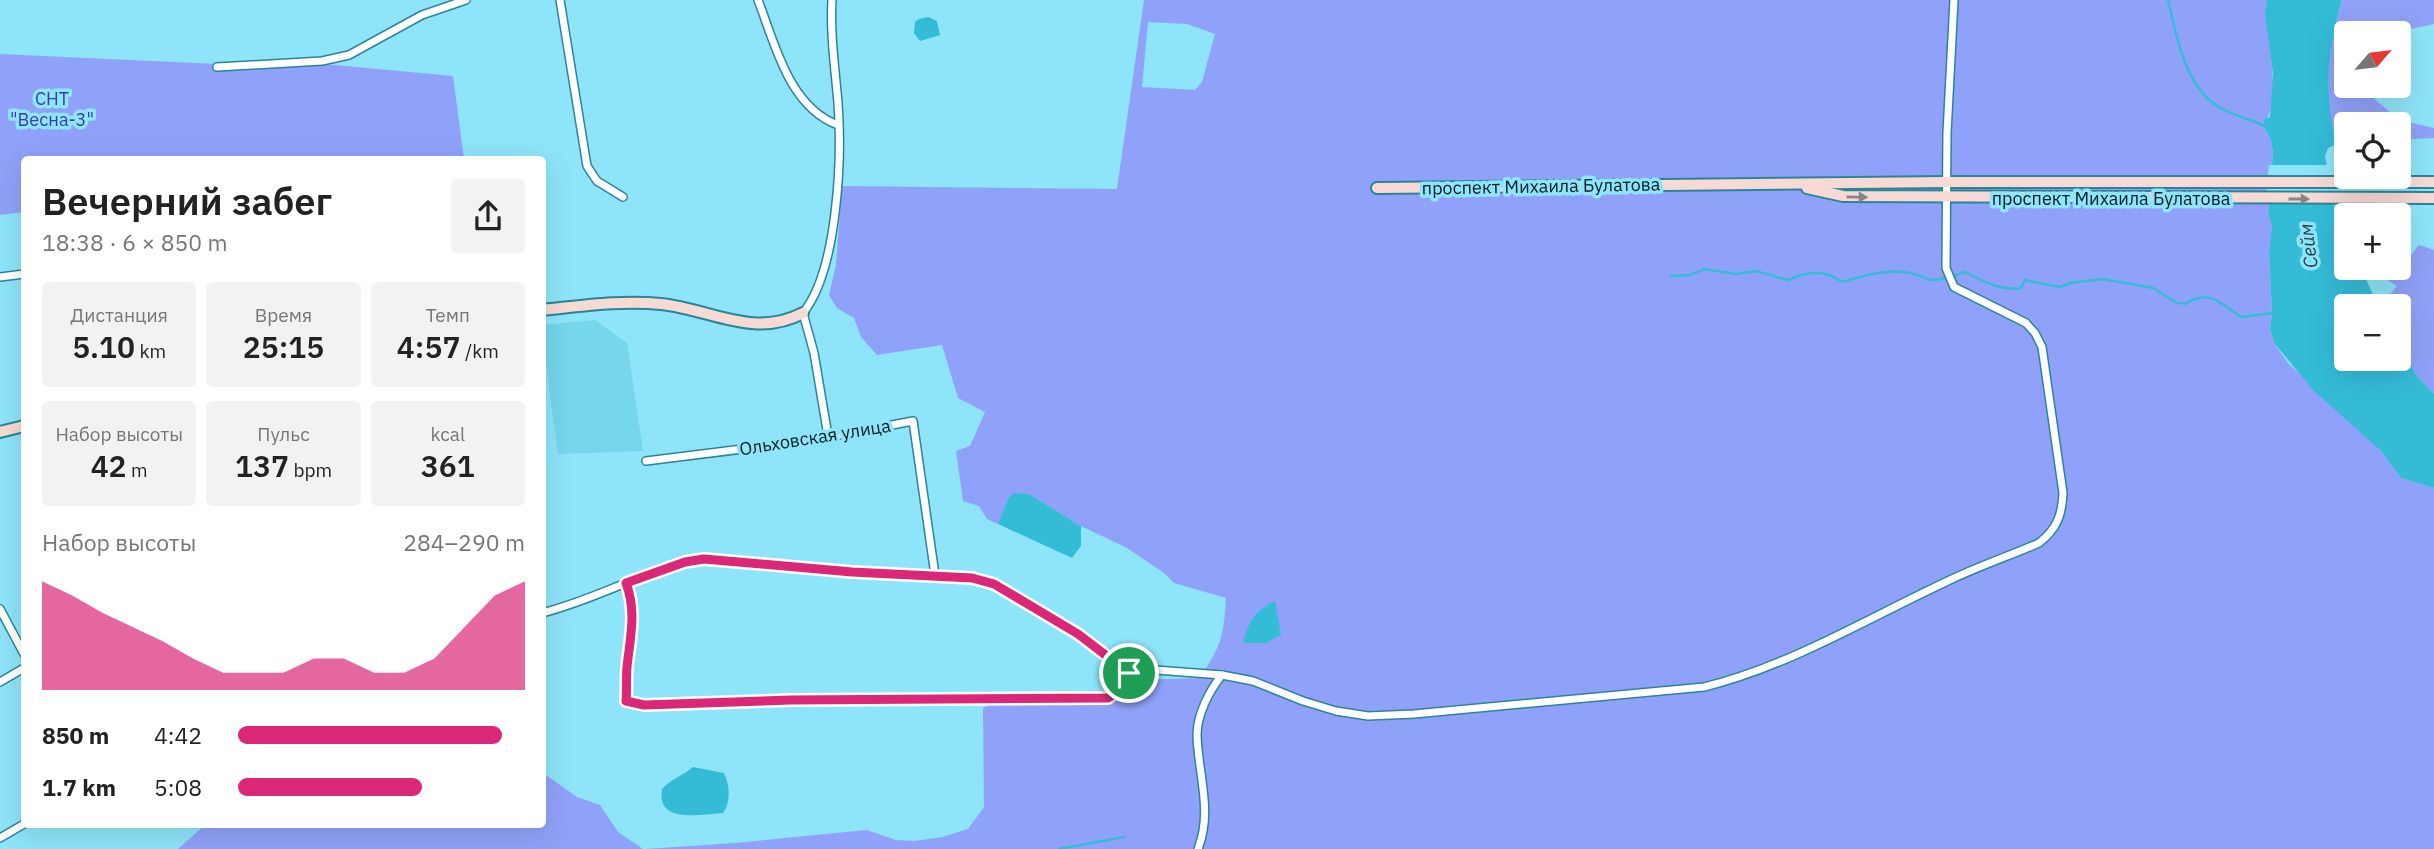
<!DOCTYPE html>
<html lang="ru">
<head>
<meta charset="utf-8">
<style>
  :root { --surface:#fff; --page:#f2f2f2; --text:#222; --muted:#767676; --accent:#db2777 }
  body { margin:0; font-family:"IBM Plex Sans",sans-serif; background:var(--page); color:var(--text); height:100vh; display:flex; flex-direction:column; font-size:26px; white-space:nowrap }
  * { box-sizing:border-box; margin:0 }
  p { font-size:23px; color:var(--muted) }
  .icon { flex:none; width:38px; height:38px; fill:none; stroke:currentColor; stroke-width:2; stroke-linecap:round; stroke-linejoin:round }
  .map { position:relative; flex:1; overflow:hidden }
  .panel { position:absolute; left:21px; top:156px; width:525px; height:672px; display:flex; flex-direction:column; background:var(--surface); border-radius:7px; box-shadow:0 7px 28px #0002 }
  .panel>* { flex:none }
  .needle { width:46px; rotate:62deg }
  .fabs { position:absolute; left:2334px; top:21px; display:grid; gap:14px }
  .fabs a { display:grid; place-items:center; width:77px; height:77px; border-radius:7px; background:var(--surface); box-shadow:0 7px 28px #0002; font-size:35px }
  .pin { position:absolute; display:grid; place-items:center; width:60px; height:60px; color:#fff; margin:-30px; border:4px solid #fff; border-radius:50%; box-shadow:0 2px 7px #0007 }
  .round { display:grid; place-items:center; flex:none; width:74px; height:74px; border-radius:7px; background:var(--page) }
  .overview { display:flex; align-items:center; justify-content:space-between; height:119px; padding:0 21px }
  h1 { font-size:38px; font-weight:600; line-height:52px }
  .metrics { display:grid; grid-template-columns:repeat(3,1fr); gap:10px; height:119px; padding:7px 21px }
  .metrics div { display:grid; align-content:center; border-radius:7px; background:var(--page); text-align:center }
  .metrics b { font-size:30px; font-weight:600 }
  .metrics small { font-size:19px; font-weight:400 }
  .metrics p { font-size:19px }
  .chart { height:196px; padding:14px 21px }
  .chart p { display:flex; justify-content:space-between }
  .chart svg { width:100%; height:126px; margin-top:7px; fill:var(--accent); opacity:.7 }
  ul { padding:0 21px; list-style:none; font-size:23px }
  li { display:grid; grid-template-columns:112px 84px 1fr; align-items:center; height:52px }
  li i { height:18px; border-radius:9px; background:var(--accent) }
  .map>svg:first-child { display:block }
  .built { fill:#76d6ec }
  .green { fill:#90a1f9; fill-rule:evenodd }
  .water { fill:#34bcd7 }
  .pier { fill:#8ee4f9 }
  .lines { fill:none; stroke-linecap:round; stroke-linejoin:round }
  .stream { stroke:#34bcd7; stroke-width:2.5 }
  .street-casing { stroke:#2a8598; stroke-width:10 }
  .secondary-casing { stroke:#2a8598; stroke-width:14 }
  .street { stroke:#fff; stroke-width:7 }
  .secondary { stroke:#f7dad3; stroke-width:10 }
  .oneway { fill:#898584 }
  .route-casing { stroke:#fff; stroke-width:14 }
  .route { stroke:#db2777; stroke-width:9 }
  .labels { text-anchor:middle; dominant-baseline:central; stroke-width:7; stroke-linejoin:round; paint-order:stroke }
  .park-label { font-size:18px; fill:#373bac; stroke:#8ee4f9 }
  .street-label { font-size:18px; fill:#021d23; stroke:#8ee4f9 }
  .water-label { font-size:19px; font-style:italic; fill:#254148; stroke:#8ee4f9 }
</style>
</head>
<body>
<div class="map">
<svg width="2434" height="849" viewBox="0 0 2434 849">
  <rect width="100%" height="100%" fill="#8ee4f9"/>
  <polygon class="built" points="595,320 627,343 643,451 558,454 543,342 543,325"/>
  <g class="green">
    <path d="M 1144,0 L 2267,0 C 2263,34 2285,98 2263,125 L 2271,140 L 2273,153 L 2268,213 L 2272,225 L 2269,254 L 2272,313 L 2270,329 L 2274,343 L 2288,363 L 2381,451 L 2401,478 L 2434,488 L 2434,849 L 645,849 L 735,843 L 867,830 L 896,840 L 915,841 L 943,837 L 968,829 L 984,807 L 983,708 L 993,703 C 1022,703 1105,710 1125,694 C 1129,691 1132,685 1134,680 L 1199,678 C 1221,648 1224,635 1226,598 L 1174,583 L 1164,573 L 1127,548 L 1081,526 L 1029,494 L 1008,499 L 998,524 L 987,519 L 979,506 L 963,501 L 956,451 L 970,446 L 985,412 L 958,398 L 942,345 L 877,355 L 861,337 L 854,318 L 837,308 L 829,295 L 836,265 L 842,186 L 1117,189 ZM 1148,22 L 1187,24 L 1215,34 L 1202,82 L 1195,90 L 1142,87 Z"/>
    <path d="M 2342,0 L 2434,0 L 2434,24 L 2393,33 L 2347,33 L 2347,86 L 2364,86 L 2363,89 L 2399,120 L 2434,128 L 2434,138 L 2399,140 L 2399,124 L 2347,124 L 2347,137 L 2335,138 C 2324,89 2328,48 2342,0 Z"/>
    <polygon points="0,54 217,64 335,65 453,76 464,159 24,159 24,212 0,215"/>
    <polygon points="2419,245 2434,250 2434,394 2417,376 2399,347 2399,306 2378,306 2375,299 2385,300 2397,286 2376,273 2372,268 2399,268 2399,257 2407,260"/>
    <polygon points="543,773 577,797 600,805 618,832 643,849 178,849 206,824 542,824"/>
  </g>
  <g class="water">
    <path d="M 2267,0 L 2342,0 C 2328,48 2324,89 2335,138 L 2347,140 L 2347,145 L 2335,145 L 2328,148 L 2325,156 L 2338,227 L 2347,244 L 2347,268 L 2361,268 L 2378,306 L 2347,306 L 2347,359 L 2399,359 L 2399,347 L 2417,376 L 2434,394 L 2434,488 L 2401,478 L 2381,451 L 2313,390 L 2274,343 L 2270,329 L 2272,313 L 2269,253 L 2272,225 L 2268,213 L 2273,153 L 2271,140 L 2263,125 L 2265,119 L 2270,117 L 2273,74 L 2265,14 Z"/>
    <polygon points="928,17 937,21 940,35 920,41 914,33 915,22 919,19"/>
    <polygon points="1014,493 1029,494 1081,526 1081,546 1072,558 998,524 1008,499"/>
    <path d="M 1275,601 L 1281,635 L 1266,643 L 1243,643 C 1248,622 1255,610 1275,601 Z"/>
    <path d="M 693,767 L 724,773 C 730,785 731,803 723,813 C 702,814 656,825 662,789 C 671,779 684,775 693,767 Z"/>
  </g>
  <polygon class="pier" points="2269,165 2331,165 2339,203 2265,203"/>
  <g class="lines">
    <g class="stream">
      <path d="M 2168,0 C 2177,36 2184,86 2219,107 C 2234,116 2250,119 2265,126"/>
      <polyline points="2399,142 2407,143"/>
      <path d="M 1670,276 L 1690,275 L 1704,269 L 1736,274 L 1756,271 L 1788,280 C 1807,271 1825,269 1842,282 C 1863,276 1888,268 1910,273 C 1930,277 1926,284 1948,277"/>
      <path d="M 1950,277 L 1965,272 C 1982,281 2001,291 2021,288 L 2025,280 L 2060,287 L 2070,283 L 2103,279 L 2153,288 L 2177,303"/>
      <path d="M 2180,303 L 2185,304 C 2208,288 2221,303 2241,317 L 2273,313"/>
      <polyline points="1059,849 1124,837"/>
    </g>
    <g class="street-casing">
      <g id="street">
        <polyline points="560,0 587,166 597,181 623,197"/>
        <path d="M 758,0 C 775,44 789,107 838,125"/>
        <polyline points="217,67 322,61 349,55 422,15 466,0"/>
        <polyline points="0,277 24,274"/>
        <path d="M 828,436 L 814,353 L 803,313 C 838,270 842,157 838,103 C 835,68 830,34 832,0"/>
        <polyline points="646,461 807,441 913,421 935,575"/>
        <path d="M 626,583 C 637,614 630,636 627,667 C 626,678 627,689 627,701 L 644,705 L 791,700 L 1109,698 L 1121,689 L 1129,673"/>
        <polyline points="0,609 24,654"/>
        <path d="M 542,613 C 598,599 648,568 704,559 L 852,572 L 972,577 L 994,584 L 1078,634 L 1129,673 L 1156,670 L 1222,675"/>
        <polyline points="0,682 24,668"/>
        <polyline points="0,838 24,824"/>
        <path d="M 1198,849 C 1213,811 1198,774 1197,735 C 1197,715 1209,691 1222,675 L 1253,681 L 1303,701 L 1336,711 L 1368,716 L 1414,714 L 1704,687 C 1790,666 1870,617 1950,580 C 1979,566 2009,556 2039,543 C 2057,529 2062,515 2063,493 L 2042,347 L 2035,333 L 2026,323 L 1954,287 L 1946,268 L 1947,133 L 1954,0"/>
      </g>
    </g>
    <g class="secondary-casing">
      <g id="secondary">
        <polyline points="1377,188 1947,182 2434,182"/>
        <polyline points="1807,188 1843,196 2434,198"/>
        <path d="M 542,310 C 582,306 621,300 661,304 C 711,309 753,339 803,313"/>
        <polyline points="0,432 24,426"/>
      </g>
    </g>
    <use href="#street" class="street"/>
    <use href="#secondary" class="secondary"/>
  </g>
  <defs><path id="oneway-solid" d="M-6-.8H1V-3.2L6.5 0L1 3.2V.8H-6Z" transform="scale(1.75)"/></defs>
  <g class="oneway">
    <use href="#oneway-solid" transform="translate(1857 197) rotate(1)"/>
    <use href="#oneway-solid" transform="translate(2299 199)"/>
  </g>
  <g class="lines">
    <g class="route-casing">
      <path id="route" d="M 704,559 L 852,572 L 972,578 L 994,584 L 1078,634 L 1129,673 L 1121,689 L 1108,698 L 791,700 L 644,705 L 626,701 C 627,689 626,678 627,667 C 630,638 637,612 626,583 L 685,562 Z"/>
    </g>
    <use href="#route" class="route"/>
  </g>
  <g class="labels">
    <g class="park-label">
      <text x="52" y="98">СНТ<tspan x="52" dy="21">"Весна-3"</tspan></text>
    </g>
    <g class="street-label">
      <text transform="translate(1541 186) rotate(-1)">проспект Михаила Булатова</text>
      <text x="2111" y="198">проспект Михаила Булатова</text>
      <text transform="translate(815 437) rotate(-9)">Ольховская улица</text>
    </g>
    <g class="water-label">
      <text transform="translate(2308 246) rotate(-97)">Сейм</text>
    </g>
  </g>
</svg>
<div class="fabs">
<a><svg class="needle" viewBox="-14 -14 28 28"><path d="M0-13l5 13h-10z" fill="#e53935"/><path d="M0 13l5-13h-10z" fill="#767676"/></svg></a>
<a><svg class="icon" aria-label="locate" viewBox="0 0 24 24"><circle cx="12" cy="12" r="6"/><path d="M12 2v4M12 18v4M2 12h4M18 12h4"/></svg></a>
<a>+</a>
<a>−</a>
</div>
<div class="pin" style="left:1129px;top:673px;background:#1e9e55"><svg class="icon" aria-label="arrive" viewBox="0 0 24 24"><path d="M6 21V4h12l-3 4 3 4H6"/></svg></div>
<section class="panel">
<div class="overview"><div><h1>Вечерний забег</h1><p>18:38 · 6 × 850 m</p></div><a class="round"><svg class="icon" aria-label="share" viewBox="0 0 24 24"><path d="M12 15V3M7 8l5-5 5 5M5 13v7h14v-7"/></svg></a></div>
<div class="metrics">
<div><p>Дистанция</p><b>5.10<small> km</small></b></div>
<div><p>Время</p><b>25:15</b></div>
<div><p>Темп</p><b>4:57<small> /km</small></b></div>
</div>
<div class="metrics">
<div><p>Набор высоты</p><b>42<small> m</small></b></div>
<div><p>Пульс</p><b>137<small> bpm</small></b></div>
<div><p>kcal</p><b>361</b></div>
</div>
<div class="chart"><p><span>Набор высоты</span>284–290 m</p>
<svg viewBox="0 0 160 44" preserveAspectRatio="none"><path d="M0 44V6L10 11L20 17L30 22L40 27L50 33L60 38L70 38L80 38L90 33L100 33L110 38L120 38L130 33L140 22L150 11L160 6V44z"/></svg>
</div>
<ul>
<li><b>850 m</b>4:42<i style="width:92%"></i></li>
<li><b>1.7 km</b>5:08<i style="width:64%"></i></li>
</ul>
</section>
</div>
</body>
</html>
